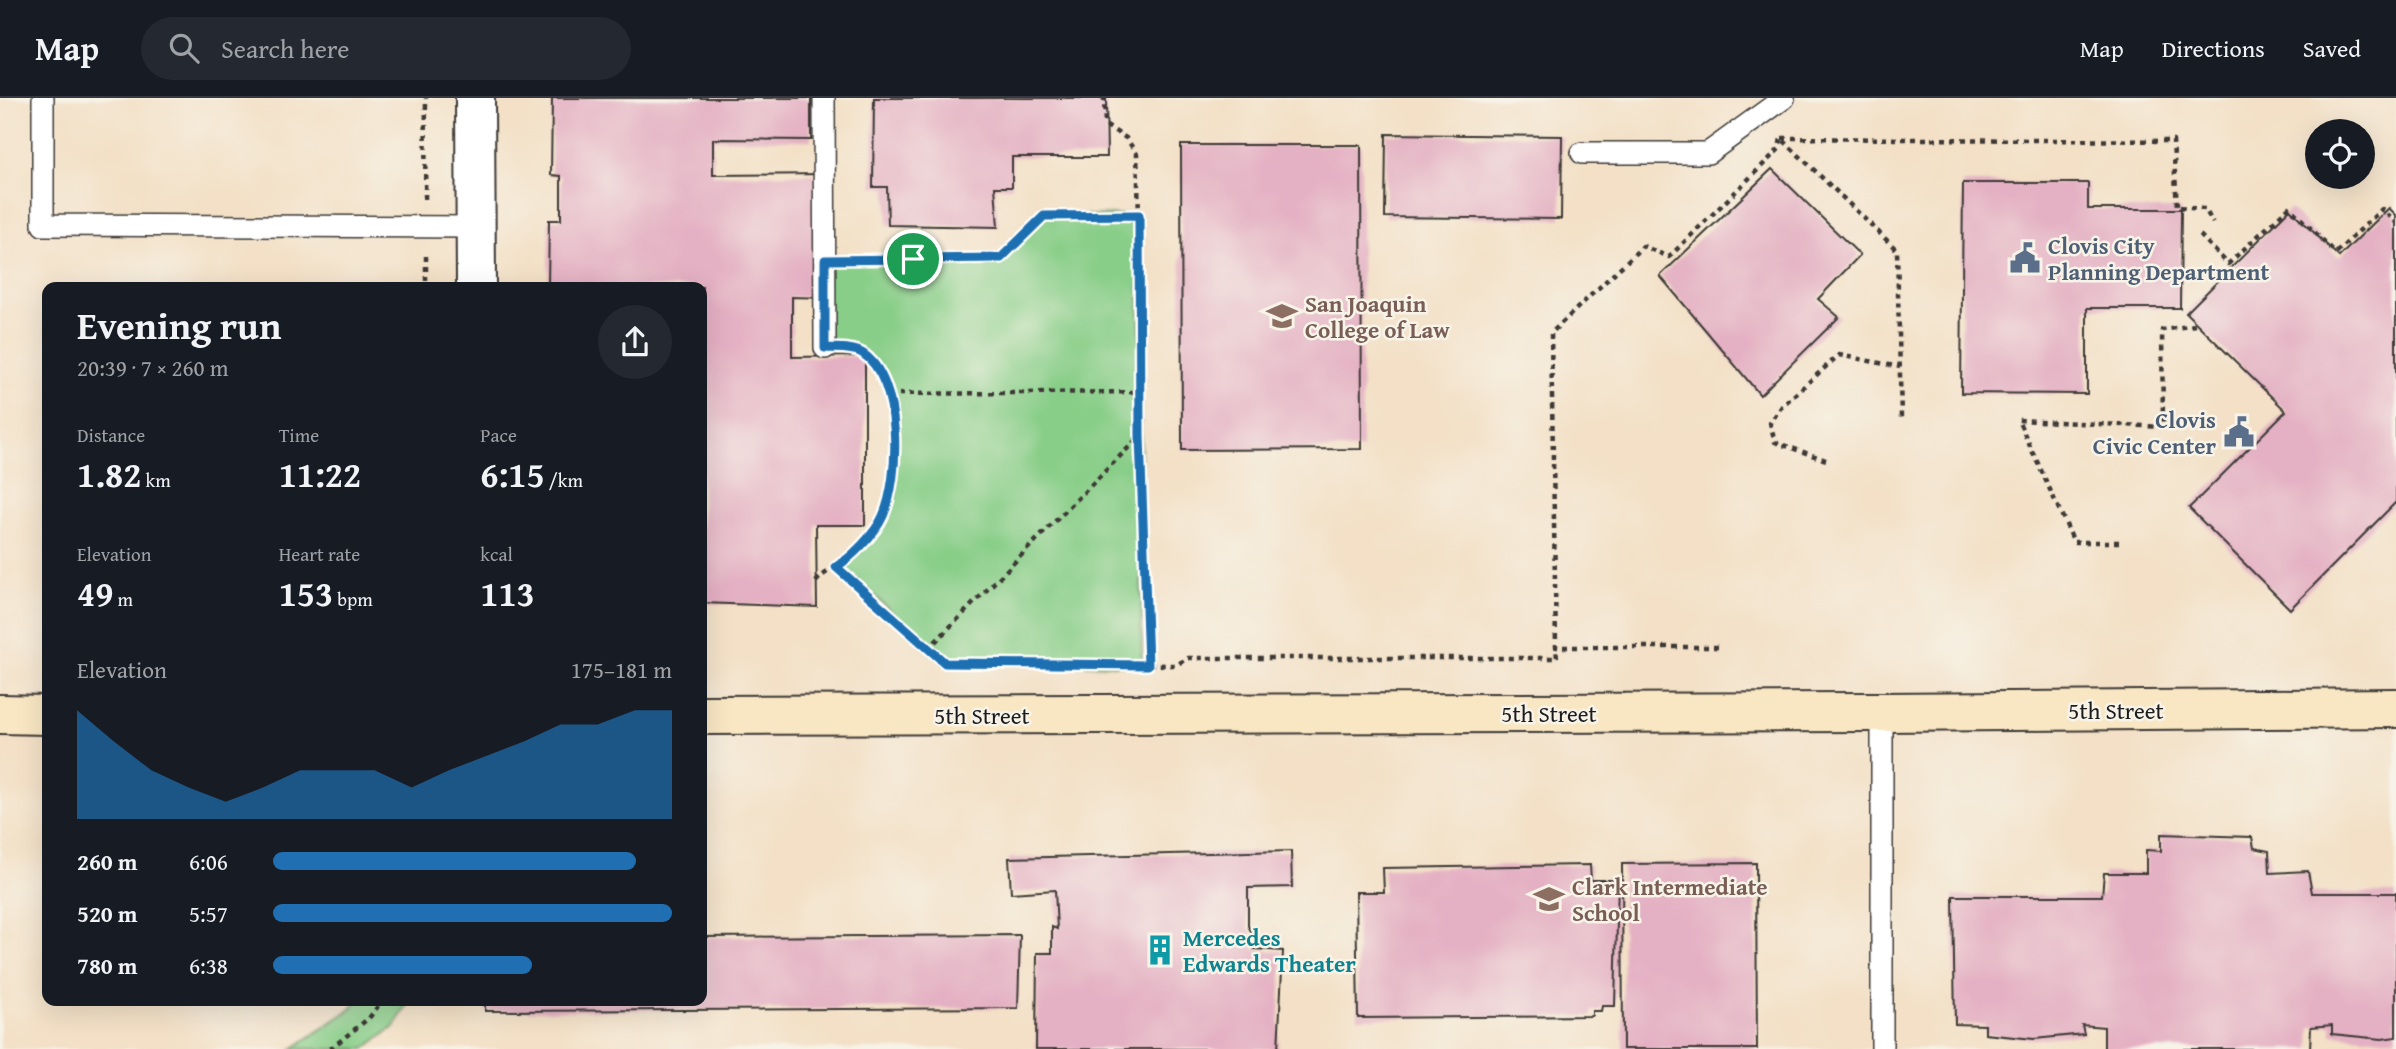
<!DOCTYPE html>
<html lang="en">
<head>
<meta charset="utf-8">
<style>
  :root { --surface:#171b24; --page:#242831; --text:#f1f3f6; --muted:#9ea1a6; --line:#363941; --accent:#1f6fb2 }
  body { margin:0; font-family:"Gentium Book Plus",serif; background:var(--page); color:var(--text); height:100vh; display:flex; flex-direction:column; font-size:26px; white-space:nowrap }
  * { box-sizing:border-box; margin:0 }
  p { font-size:23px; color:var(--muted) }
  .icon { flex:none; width:38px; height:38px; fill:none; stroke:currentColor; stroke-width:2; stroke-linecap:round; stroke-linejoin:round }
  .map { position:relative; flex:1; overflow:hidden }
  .panel { position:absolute; left:42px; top:184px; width:665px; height:724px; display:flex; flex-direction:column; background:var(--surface); border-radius:14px; box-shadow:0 7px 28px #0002 }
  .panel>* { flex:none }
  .buttons { position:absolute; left:2305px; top:21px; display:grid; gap:14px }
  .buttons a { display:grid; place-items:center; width:70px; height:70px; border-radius:50%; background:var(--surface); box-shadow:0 7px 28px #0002; font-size:35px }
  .pin { position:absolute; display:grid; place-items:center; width:60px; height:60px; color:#fff; margin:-30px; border:4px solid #fff; border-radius:50%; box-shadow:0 2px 7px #0007 }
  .round { display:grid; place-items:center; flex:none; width:74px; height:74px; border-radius:37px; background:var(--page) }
  .summary { display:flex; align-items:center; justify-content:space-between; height:119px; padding:0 35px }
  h1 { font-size:38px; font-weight:800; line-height:52px }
  .figures { display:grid; grid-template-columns:repeat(3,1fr); gap:10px; height:119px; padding:7px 35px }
  .figures div { display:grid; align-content:center }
  .figures b { font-size:35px; font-weight:800 }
  .figures small { font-size:19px; font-weight:400 }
  .figures p { font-size:19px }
  .chart { height:196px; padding:14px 35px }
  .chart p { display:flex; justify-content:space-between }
  .chart svg { width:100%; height:126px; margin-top:7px; fill:var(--accent); opacity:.7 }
  ul { padding:0 35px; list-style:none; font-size:23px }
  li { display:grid; grid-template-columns:112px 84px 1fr; align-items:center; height:52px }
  li i { height:18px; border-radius:9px; background:var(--accent) }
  header { display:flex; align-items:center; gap:42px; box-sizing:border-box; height:98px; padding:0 35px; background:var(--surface); border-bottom:2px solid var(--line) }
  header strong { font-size:33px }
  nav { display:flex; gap:38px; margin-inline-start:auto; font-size:24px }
  .search { width:490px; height:63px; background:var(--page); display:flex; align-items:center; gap:18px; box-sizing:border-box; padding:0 24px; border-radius:38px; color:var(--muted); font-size:26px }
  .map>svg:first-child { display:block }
  .green { fill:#88ce88; stroke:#527552; stroke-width:2 }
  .building { fill:#e4b0c3 }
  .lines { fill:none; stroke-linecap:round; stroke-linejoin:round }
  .service-casing { stroke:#3c3936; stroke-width:24 }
  .minor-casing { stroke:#3c3936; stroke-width:42 }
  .secondary-casing { stroke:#3c3936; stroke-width:42 }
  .path { stroke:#3c3936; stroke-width:4.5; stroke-dasharray:5 5; stroke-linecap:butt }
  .service { stroke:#fff; stroke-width:21 }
  .minor { stroke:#fff; stroke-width:38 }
  .secondary { stroke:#f9e7c3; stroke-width:38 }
  .route-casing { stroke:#fff; stroke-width:14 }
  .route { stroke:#1f6fb2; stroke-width:9 }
  .labels { text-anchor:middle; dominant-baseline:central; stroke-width:5; stroke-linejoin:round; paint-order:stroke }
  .service-label { font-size:23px; font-weight:bold; fill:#4e5e75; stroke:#f7f3e8; text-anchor:start }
  .education-label { font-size:23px; font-weight:bold; fill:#785e54; stroke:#f7f3e8; text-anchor:start }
  .street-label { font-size:23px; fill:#1c1c1c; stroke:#f7f3e8 }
  .culture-label { font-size:23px; font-weight:bold; fill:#0d838f; stroke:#f7f3e8; text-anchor:start }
</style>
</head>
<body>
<header>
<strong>Map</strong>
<div class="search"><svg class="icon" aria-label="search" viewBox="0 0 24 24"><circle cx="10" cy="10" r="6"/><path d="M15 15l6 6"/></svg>Search here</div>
<nav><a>Map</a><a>Directions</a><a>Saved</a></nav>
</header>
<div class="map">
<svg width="2396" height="951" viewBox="0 0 2396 951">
  <rect width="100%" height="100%" fill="#f7f3e8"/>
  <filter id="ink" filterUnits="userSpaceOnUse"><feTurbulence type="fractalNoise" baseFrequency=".0143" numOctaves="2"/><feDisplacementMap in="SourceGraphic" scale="14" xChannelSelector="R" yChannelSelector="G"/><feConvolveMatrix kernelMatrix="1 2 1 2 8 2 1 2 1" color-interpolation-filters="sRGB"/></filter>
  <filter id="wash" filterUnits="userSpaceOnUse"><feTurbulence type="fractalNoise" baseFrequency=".00686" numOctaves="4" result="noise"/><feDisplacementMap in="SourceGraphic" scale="28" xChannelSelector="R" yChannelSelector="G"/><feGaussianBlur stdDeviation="1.57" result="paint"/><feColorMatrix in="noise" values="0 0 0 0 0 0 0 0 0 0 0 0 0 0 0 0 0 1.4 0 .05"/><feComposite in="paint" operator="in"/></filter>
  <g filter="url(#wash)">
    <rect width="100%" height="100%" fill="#f3e0c6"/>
    <g class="green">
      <path d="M 1139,117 L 1142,567 L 945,565 L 841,466 C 851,455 878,430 883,418 C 898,383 901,308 880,276 C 875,269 868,262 863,255 L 825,250 L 825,162 L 1001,160 L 1044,118 Z"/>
      <polygon points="357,903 410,903 394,929 364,951 292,951 352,910"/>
    </g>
    <g id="blocks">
      <g class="building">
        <polygon points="552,0 811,0 811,42 713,41 713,77 826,76 827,200 792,199 792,259 865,258 865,427 816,427 817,509 702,505 702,189 548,189 549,122 561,122 561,78 551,77"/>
        <polygon points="874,0 1106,0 1107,59 1012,59 1012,89 995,89 998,129 888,127 887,89 873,89"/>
        <polygon points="1386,36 1562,38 1561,121 1385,119"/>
        <polygon points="1181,47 1361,47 1362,351 1182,352"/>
        <polygon points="1772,71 1860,157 1818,201 1839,219 1760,297 1660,178"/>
        <polygon points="1963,85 2088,85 2088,111 2181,111 2180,210 2087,210 2087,296 1961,295"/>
        <polygon points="2389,110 2396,117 2396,404 2290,511 2189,410 2286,313 2186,215 2290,111 2339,159"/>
        <polygon points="2161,736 2252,739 2254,750 2269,753 2270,775 2308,773 2312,795 2396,795 2396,939 2382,941 2332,936 2332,927 2311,929 2310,951 2104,951 2104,929 2082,927 2084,936 2034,941 1985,936 1985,927 1955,926 1953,798 2102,798 2104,775 2146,775 2146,752 2161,753"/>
        <polygon points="1291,753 1292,789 1248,790 1248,828 1251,833 1254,851 1283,853 1278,951 1036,951 1037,855 1052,855 1052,829 1057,831 1055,792 1011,795 1009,760"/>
        <polygon points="1756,765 1757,951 1623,951 1622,766"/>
        <polygon points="1590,767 1591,782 1618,782 1615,908 1602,908 1601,913 1592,913 1592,918 1358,920 1356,794 1384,794 1383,770"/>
        <polygon points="1020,837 1018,910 485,913 485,903 702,903 702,839"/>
      </g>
    </g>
  </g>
  <g filter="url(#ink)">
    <use href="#blocks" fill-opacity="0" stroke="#3c3936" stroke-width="2"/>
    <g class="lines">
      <g class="service-casing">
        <g id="service">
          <polyline points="43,0 43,127 475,129"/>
          <polyline points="824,0 825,250"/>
          <polyline points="1582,55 1708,55 1784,0"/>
          <polyline points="1882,951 1882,614"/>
        </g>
      </g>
      <g class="minor-casing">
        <polyline id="minor" points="475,0 476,189"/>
      </g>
      <g class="secondary-casing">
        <g id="secondary">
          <polyline points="0,616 47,617"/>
          <polyline points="702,617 1882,614 2396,610"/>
        </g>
      </g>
      <g class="path">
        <polyline points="1782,40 2173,43 2177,109 2205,111 2213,125"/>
        <polyline points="425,101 426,0"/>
        <polyline points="1139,117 1140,338 1148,567"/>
        <polyline points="2200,137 2228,166 2289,109 2336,155 2382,111 2396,124"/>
        <polyline points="426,158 426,189"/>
        <polyline points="855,161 1001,160 1044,118 1139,117 1137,56 1126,40 1105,27 1104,0"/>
        <polyline points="889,296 1140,294"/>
        <polyline points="1826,362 1775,344 1770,325 1782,308 1839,257 1900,269"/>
        <polyline points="2119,444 2074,444 2018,322 2163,329 2162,232 2195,227"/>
        <polyline points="836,469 945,565 1176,567 1188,560 1557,560 1556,549"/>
        <path d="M 816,484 C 825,472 841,469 852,459 C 862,449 875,433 882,420 C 885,415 886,406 888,400 C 898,360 903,268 854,252"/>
        <polyline points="1718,549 1556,549 1551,235 1643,148 1669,159 1779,51 1781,40 1897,152 1901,320"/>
        <polyline points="928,551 1140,338"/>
        <polyline points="330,951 369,920 382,903"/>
      </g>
      <use href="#service" class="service"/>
      <use href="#minor" class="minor"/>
      <use href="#secondary" class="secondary"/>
    </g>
  </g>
  <g class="lines" filter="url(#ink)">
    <g class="route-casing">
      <path id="route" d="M 1139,117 L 1140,338 L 1148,567 L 945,565 L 836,469 C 852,459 875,436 883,418 C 900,380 903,281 862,255 C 852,249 836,251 825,250 L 825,162 L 1001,160 L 1044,118 Z"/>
    </g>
    <use href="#route" class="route"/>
  </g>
  <defs>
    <g id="civic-bare" transform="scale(2.415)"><path d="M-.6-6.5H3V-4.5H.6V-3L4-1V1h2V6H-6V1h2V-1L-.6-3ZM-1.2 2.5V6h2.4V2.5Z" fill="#5c6f8a" stroke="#f7f3e8" stroke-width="2.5" paint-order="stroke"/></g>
    <g id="school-bare" transform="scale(2.415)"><path d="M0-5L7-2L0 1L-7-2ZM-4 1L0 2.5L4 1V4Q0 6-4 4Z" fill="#8d6e63" stroke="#f7f3e8" stroke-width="2.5" paint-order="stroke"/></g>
    <g id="building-bare" transform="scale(2.415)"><path d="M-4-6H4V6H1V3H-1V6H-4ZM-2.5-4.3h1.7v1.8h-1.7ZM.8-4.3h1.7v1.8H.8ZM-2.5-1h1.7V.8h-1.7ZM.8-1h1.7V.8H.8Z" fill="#0f9aa8" stroke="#f7f3e8" stroke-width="2.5" paint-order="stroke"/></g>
  </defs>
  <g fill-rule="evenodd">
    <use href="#civic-bare" x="2025" y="160"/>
    <use href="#school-bare" x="1282" y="218"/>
    <use href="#civic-bare" x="2239" y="334"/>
    <use href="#school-bare" x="1549" y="801"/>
    <use href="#building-bare" x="1160" y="852"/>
  </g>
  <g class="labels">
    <g class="service-label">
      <text x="2048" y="147">Clovis City<tspan x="2048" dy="26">Planning Department</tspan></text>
      <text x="2216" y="321" text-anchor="end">Clovis<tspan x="2216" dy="26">Civic Center</tspan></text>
    </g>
    <g class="education-label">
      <text x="1305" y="205">San Joaquin<tspan x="1305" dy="26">College of Law</tspan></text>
      <text x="1572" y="788">Clark Intermediate<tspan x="1572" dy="26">School</tspan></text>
    </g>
    <g class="street-label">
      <text x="2116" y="612">5th Street</text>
      <text x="1549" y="615">5th Street</text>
      <text x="982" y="617">5th Street</text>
    </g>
    <g class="culture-label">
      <text x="1183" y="839">Mercedes<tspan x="1183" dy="26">Edwards Theater</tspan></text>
    </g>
  </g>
</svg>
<div class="buttons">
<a><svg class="icon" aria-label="locate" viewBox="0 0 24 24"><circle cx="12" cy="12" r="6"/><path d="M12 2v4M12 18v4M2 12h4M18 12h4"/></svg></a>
</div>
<div class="pin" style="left:913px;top:161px;background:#1e9e55"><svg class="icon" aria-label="arrive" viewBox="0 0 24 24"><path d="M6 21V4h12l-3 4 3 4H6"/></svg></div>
<section class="panel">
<div class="summary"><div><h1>Evening run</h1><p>20:39 · 7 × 260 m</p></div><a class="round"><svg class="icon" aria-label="share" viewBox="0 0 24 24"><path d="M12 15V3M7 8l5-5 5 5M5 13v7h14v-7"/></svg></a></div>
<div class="figures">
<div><p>Distance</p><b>1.82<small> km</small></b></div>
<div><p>Time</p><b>11:22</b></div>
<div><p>Pace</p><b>6:15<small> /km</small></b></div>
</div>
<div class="figures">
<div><p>Elevation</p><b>49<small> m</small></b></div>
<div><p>Heart rate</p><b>153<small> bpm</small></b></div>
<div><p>kcal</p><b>113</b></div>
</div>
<div class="chart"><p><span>Elevation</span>175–181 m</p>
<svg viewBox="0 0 160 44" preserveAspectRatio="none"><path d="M0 44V6L10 17L20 27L30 33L40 38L50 33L60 27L70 27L80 27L90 33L100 27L110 22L120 17L130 11L140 11L150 6L160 6V44z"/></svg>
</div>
<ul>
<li><b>260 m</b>6:06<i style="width:91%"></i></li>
<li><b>520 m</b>5:57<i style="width:100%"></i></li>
<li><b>780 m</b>6:38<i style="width:65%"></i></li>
</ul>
</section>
</div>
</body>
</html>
